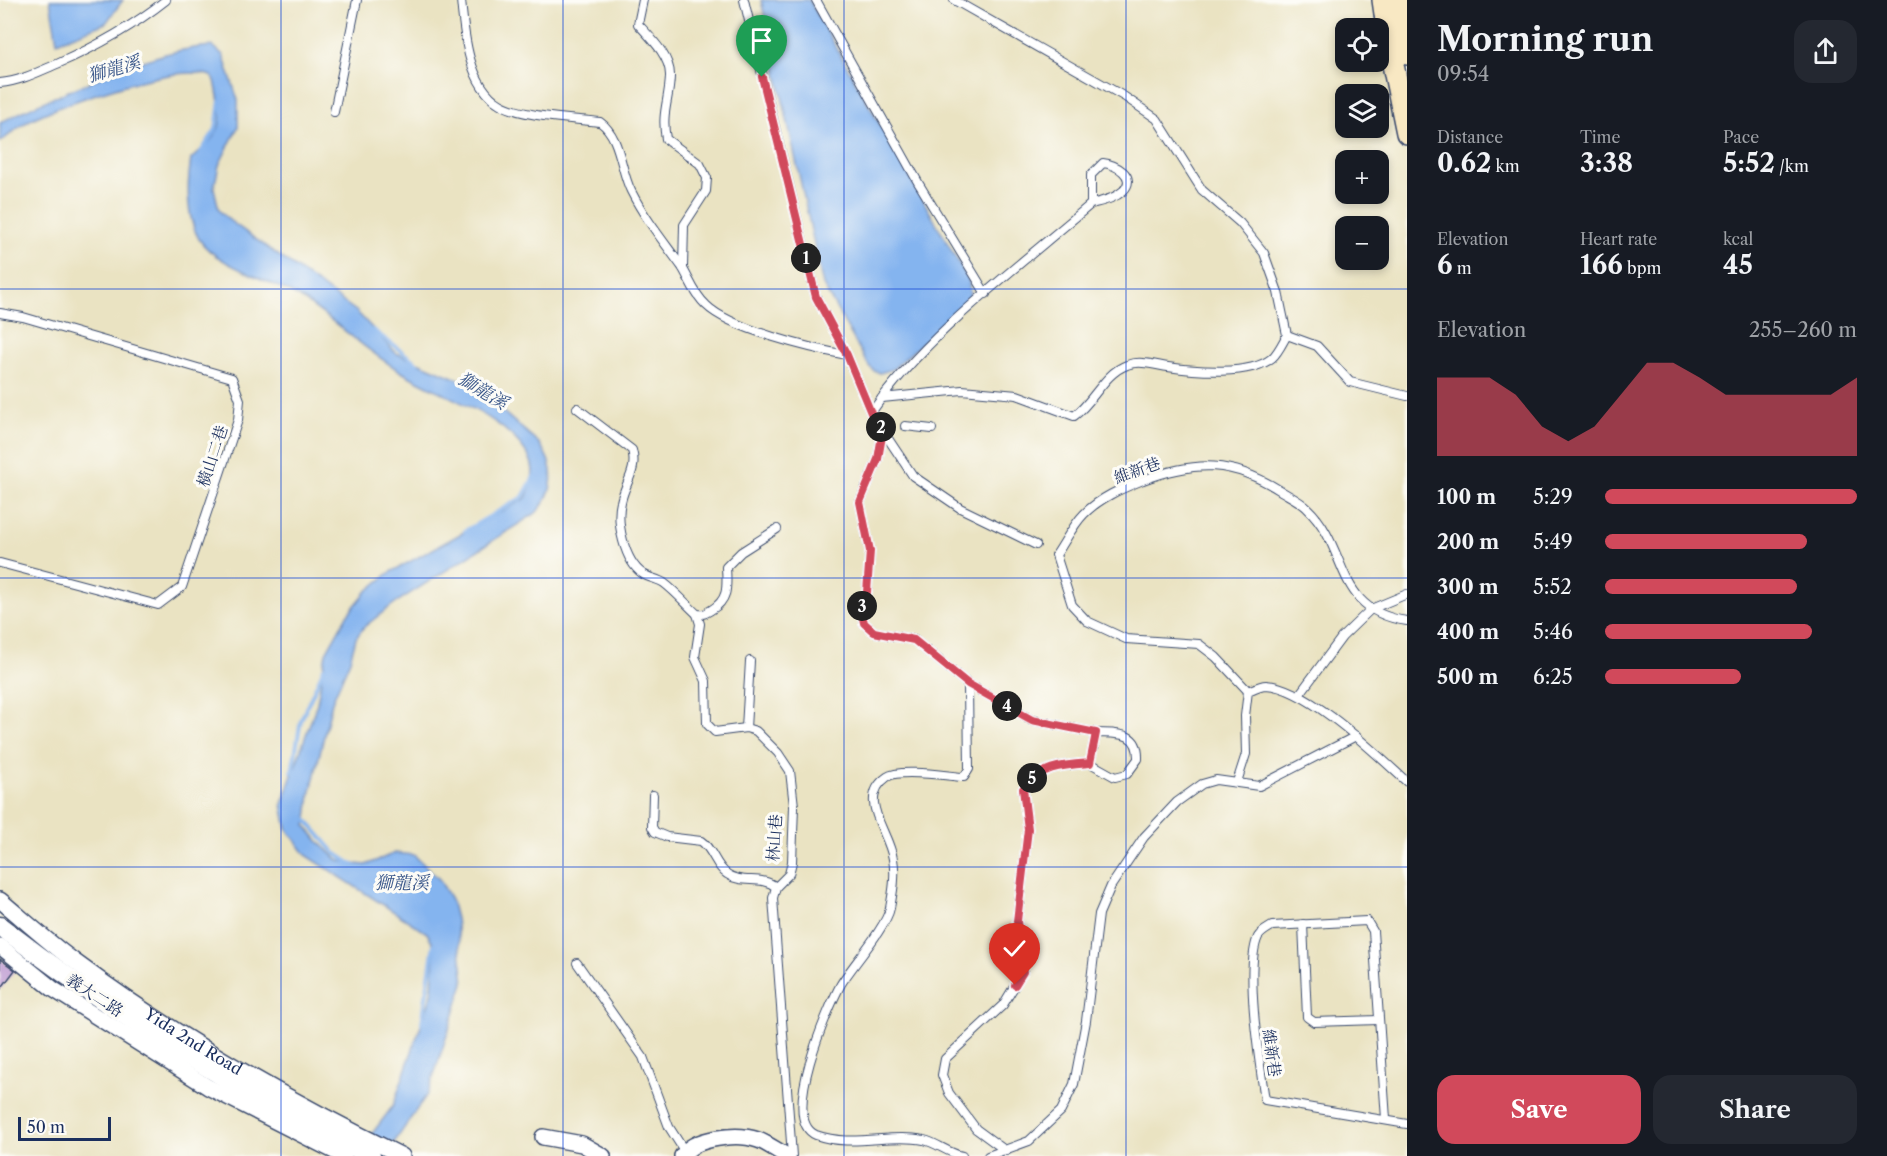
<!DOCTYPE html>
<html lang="en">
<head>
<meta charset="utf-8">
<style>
  :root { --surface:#171b24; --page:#242831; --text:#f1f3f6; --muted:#9ea1a6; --accent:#d1495b }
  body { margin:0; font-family:"Libre Caslon Text","Noto Serif TC",serif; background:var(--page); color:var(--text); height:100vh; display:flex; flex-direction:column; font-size:22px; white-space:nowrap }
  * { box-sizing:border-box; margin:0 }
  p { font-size:20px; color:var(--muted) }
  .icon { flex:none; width:33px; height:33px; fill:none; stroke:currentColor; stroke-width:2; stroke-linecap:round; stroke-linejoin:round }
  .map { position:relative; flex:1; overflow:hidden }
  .panel { display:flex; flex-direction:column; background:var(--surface); width:480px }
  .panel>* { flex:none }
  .tools { position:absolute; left:1335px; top:18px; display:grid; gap:12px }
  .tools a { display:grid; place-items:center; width:54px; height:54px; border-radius:12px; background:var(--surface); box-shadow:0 3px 9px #0003; font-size:30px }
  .scale { position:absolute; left:18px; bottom:15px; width:93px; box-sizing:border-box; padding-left:6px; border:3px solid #1b2f5e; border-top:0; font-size:16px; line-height:21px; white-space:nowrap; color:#1b2f5e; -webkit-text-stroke:4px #fdfcf7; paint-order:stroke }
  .pin { position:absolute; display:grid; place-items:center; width:51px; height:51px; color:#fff; margin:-62px -26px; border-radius:50% 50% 50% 0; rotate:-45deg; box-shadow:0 0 6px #0007 }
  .pin .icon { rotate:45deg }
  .km { position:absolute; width:30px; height:30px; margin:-15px; border-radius:50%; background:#222; color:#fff; font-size:16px; line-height:30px; text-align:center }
  .round { display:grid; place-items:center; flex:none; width:63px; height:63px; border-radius:18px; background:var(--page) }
  .headline { display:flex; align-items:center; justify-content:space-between; height:102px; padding:0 30px }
  h1 { font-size:33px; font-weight:800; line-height:45px }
  .stats { display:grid; grid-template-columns:repeat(3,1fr); gap:9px; height:102px; padding:6px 30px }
  .stats div { display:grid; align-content:center }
  .stats b { font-size:26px; font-weight:800 }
  .stats small { font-size:16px; font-weight:400 }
  .stats p { font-size:16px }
  .chart { height:168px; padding:12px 30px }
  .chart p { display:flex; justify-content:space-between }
  .chart svg { width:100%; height:108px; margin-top:6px; fill:var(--accent); opacity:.7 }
  .primary-button { display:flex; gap:12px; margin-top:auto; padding:12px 30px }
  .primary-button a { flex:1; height:69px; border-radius:18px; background:var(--accent); color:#fff; font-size:24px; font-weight:800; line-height:69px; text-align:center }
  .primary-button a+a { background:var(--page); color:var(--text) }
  ul { padding:0 30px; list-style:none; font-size:20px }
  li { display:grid; grid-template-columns:96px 72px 1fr; align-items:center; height:45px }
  li i { height:15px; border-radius:8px; background:var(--accent) }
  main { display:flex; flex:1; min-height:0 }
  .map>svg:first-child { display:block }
  .water { fill:#84b4ef; stroke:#5072a6; stroke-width:1.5 }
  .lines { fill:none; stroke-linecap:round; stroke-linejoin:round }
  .stream { stroke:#84b4ef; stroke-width:4 }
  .building { fill:#c09dd3 }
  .service-casing { stroke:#3a4a6d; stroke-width:10 }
  .minor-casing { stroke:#3a4a6d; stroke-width:18 }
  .tertiary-casing { stroke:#3a4a6d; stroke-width:21 }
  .secondary-casing { stroke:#3a4a6d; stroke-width:24 }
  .service { stroke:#fff; stroke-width:8 }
  .minor { stroke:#fff; stroke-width:15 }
  .tertiary { stroke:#fff; stroke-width:18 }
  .secondary { stroke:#f8e8c3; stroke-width:21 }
  .route-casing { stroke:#fff; stroke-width:12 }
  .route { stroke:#d1495b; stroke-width:8 }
  .grid { fill:none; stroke:#1d4ed8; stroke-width:1.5; stroke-opacity:0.55 }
  .labels { text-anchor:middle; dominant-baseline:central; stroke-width:6; stroke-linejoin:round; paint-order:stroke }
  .street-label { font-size:16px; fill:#1b2f5e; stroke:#fdfcf7 }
  .water-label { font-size:18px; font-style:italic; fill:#3a578a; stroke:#fdfcf7 }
</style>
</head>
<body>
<main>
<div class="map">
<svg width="1407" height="1156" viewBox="0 0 1407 1156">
  <rect width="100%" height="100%" fill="#fdfcf7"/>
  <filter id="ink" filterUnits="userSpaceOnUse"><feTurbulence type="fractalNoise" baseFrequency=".0167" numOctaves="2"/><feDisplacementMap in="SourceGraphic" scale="12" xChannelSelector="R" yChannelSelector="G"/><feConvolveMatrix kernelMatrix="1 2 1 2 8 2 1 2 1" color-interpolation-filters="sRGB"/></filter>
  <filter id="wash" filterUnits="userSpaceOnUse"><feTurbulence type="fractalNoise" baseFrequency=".008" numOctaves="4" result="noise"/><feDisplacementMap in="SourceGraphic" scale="24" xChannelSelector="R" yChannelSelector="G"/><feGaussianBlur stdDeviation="1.35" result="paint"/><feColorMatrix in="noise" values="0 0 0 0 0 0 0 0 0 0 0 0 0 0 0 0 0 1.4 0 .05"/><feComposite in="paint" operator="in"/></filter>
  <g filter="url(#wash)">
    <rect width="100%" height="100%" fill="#eae3c2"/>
    <g class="water">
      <polygon points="50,0 123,0 106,23 57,42"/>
      <polygon points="761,0 809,0 969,281 970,298 964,305 893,369 880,373 874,371 869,366 823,285"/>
      <path d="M 213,46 L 223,55 L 238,100 L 238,127 L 219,165 L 214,188 L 219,210 L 229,220 L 356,311 L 396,353 L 472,385 L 539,443 C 556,467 556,491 536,513 L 395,603 L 364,627 L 356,638 L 350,660 L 332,702 L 310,795 L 306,826 L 319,842 L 338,860 L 354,864 L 366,865 L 395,853 L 414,855 L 439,879 L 451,899 L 456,919 L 464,983 L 428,1093 L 385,1156 L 355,1156 L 393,1106 L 432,994 L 434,945 L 427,933 L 306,855 L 287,829 L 282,804 L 317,703 L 326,653 L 348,614 L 366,592 L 389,573 L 526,498 C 532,483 537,470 528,455 C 503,414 439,395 400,371 C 363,349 333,318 297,296 C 270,280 215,265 199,239 C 186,216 187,184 191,159 C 227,128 223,124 215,80 L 211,76 C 177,62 68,102 34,118 C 21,124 11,134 0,142 L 0,123 C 24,109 50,99 76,88 C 120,69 164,49 213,46 Z"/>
    </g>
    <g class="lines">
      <g class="stream">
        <polyline points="201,152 216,129 220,101"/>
        <polyline points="373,330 417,363"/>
        <polyline points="465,531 523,497 535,475"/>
        <polyline points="292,772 301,720 324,668"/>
        <polyline points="303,816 335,853 356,867"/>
        <polyline points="422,1023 434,944"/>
      </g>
    </g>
    <g id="blocks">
      <polygon class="building" points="0,959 15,970 0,990"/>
    </g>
  </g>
  <g filter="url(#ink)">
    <use href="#blocks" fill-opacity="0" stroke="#3a4a6d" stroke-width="1.5"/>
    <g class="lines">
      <g class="service-casing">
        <g id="service">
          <path d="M 461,0 C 464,33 468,85 500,104 C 522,117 574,119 600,122 C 621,137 620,169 631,191 C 645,219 664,242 682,267 C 690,280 694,294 706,305 C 730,329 813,349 847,355"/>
          <path d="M 643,0 L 638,24 C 651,38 671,57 670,77 C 669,101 661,113 666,139 L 700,164 L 707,178 L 706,191 L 684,225 L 683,268"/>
          <polyline points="744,0 816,297 847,355 871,413 913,476 960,508 1036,545"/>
          <polyline points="816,0 919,184 986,294"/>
          <polyline points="954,0 1125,97 1157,119 1202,190 1240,223 1264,253 1278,292 1287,335"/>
          <path d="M 0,83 C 21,81 38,72 57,64 C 98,46 132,27 166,0"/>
          <polyline points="334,112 357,0"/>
          <polyline points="0,313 23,317 232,378 240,400 238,420 182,587 158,605 0,563"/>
          <path d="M 882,398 L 962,390 L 1017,395 L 1074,416 C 1093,403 1104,373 1127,365 C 1139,360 1155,365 1168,367 C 1195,371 1250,376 1272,358 C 1278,353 1283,342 1287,335 L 1317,346 L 1350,382 L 1407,396"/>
          <path d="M 577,408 L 632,450 C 638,471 625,482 621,502 C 616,522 624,561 643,574 C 649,578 658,579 664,583 C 676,592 686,604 697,614 C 704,615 706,613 711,610 C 729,600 727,586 726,567 L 741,552 L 777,529"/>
          <path d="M 871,413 C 925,335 1019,266 1091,204 C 1102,201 1114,199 1123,191 C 1138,176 1115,164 1103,163 L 1091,175 L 1091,204"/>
          <polyline points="905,426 932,429"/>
          <path d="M 883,430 L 878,459 L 860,502 L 870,551 L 867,592 L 861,609 L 864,623 L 874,632 L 914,640 L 968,684 L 1032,720 L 1096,733 L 1090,763 C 1063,765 1040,766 1023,789 L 1028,829 L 1017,921 L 1023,972 L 1003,1005 L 945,1059 L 942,1075 L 949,1093 L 976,1129 L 1006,1151"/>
          <polyline points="697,614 700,624 695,657 706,681 707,724 715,732 746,728 756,731 778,753 790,771 794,806 792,862 789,874 776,887 773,898 792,1156"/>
          <path d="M 1248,691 L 1216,657 L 1199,644 L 1126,639 L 1087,621 L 1072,605 L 1056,555 C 1065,542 1073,525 1084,514 C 1101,497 1121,489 1143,480 C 1197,460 1232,460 1281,491 C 1289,496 1300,501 1307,508 C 1350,548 1333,611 1407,621"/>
          <polyline points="1299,695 1342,637 1371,609 1407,594"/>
          <polyline points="746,728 750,661"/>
          <path d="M 1090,763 L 1115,777 L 1127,774 L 1138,759 C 1139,730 1116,734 1096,733"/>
          <path d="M 1237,782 L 1246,754 L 1245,716 L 1248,691 C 1253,689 1260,685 1266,685 C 1308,687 1376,754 1407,782"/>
          <path d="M 653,795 L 652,827 L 655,832 L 667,837 L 701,841 C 713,849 715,866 727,874 C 742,885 761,875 776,887"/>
          <polyline points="1303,924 1307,1017 1314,1022 1379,1020"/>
          <polyline points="577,963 643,1057 669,1127 685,1152"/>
          <path d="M 1386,1119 L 1373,931 L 1367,921 L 1272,926 C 1267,929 1261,932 1258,937 C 1244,967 1260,1066 1265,1100 L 1407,1124"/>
          <path d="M 962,1156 C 948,1153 937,1143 924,1140 C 890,1133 851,1148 816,1135 C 779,1120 828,1008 841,984 C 852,966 887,926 890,908 C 893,892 896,875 893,859 C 889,831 856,799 887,777 C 899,768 948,776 964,777 L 969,769 L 968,684"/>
          <polyline points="988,1156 1029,1141 1061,1111 1074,1084 1086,1021 1099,914 1111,886 1144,837 1177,802 1202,784 1216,780 1259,786 1356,736"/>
        </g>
      </g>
      <g class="minor-casing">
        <g id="minor">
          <path id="s1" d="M 0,900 C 24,920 48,942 74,961 C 176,1037 288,1100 402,1156"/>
          <polyline points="0,946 53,989 208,1087 344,1156"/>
          <polyline points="543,1137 582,1144 603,1156"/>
          <path d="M 682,1156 C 694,1137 738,1133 758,1140 C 767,1143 777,1151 787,1156"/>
        </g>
      </g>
      <g class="tertiary-casing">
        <path id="tertiary" d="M 0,926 C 115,1015 241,1093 371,1156"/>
      </g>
      <g class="secondary-casing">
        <g id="secondary">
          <polyline points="1383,0 1391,55 1407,133"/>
          <polyline points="1399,0 1407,54"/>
        </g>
      </g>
      <use href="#service" class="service"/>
      <use href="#minor" class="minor"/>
      <use href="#tertiary" class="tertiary"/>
      <use href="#secondary" class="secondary"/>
    </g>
  </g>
  <g class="lines" filter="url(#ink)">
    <g class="route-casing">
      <path id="route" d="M 762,77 L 816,297 L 847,355 L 871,413 L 883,430 L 878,459 L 860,502 L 870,551 L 867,592 L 861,609 L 864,623 L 874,632 L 914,640 L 968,684 L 1032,720 L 1096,733 L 1090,763 C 1063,765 1040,766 1023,789 L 1028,829 L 1017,921 L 1023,972 L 1015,985"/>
    </g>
    <use href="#route" class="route"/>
  </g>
  <path class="grid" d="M 281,0 L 281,1156M 563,0 L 563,1156M 844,0 L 844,1156M 1126,0 L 1126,1156M 0,289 L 1407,289M 0,578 L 1407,578M 0,867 L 1407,867"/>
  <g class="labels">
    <g class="street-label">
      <text transform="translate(212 456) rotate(-72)">橫山二巷</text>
      <text transform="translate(1137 470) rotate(-20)">維新巷</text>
      <text transform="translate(774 838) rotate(-86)">林山巷</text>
      <text transform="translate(95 995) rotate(33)">義大二路</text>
      <text stroke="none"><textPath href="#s1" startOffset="240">Yida 2nd Road</textPath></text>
      <text transform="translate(1272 1053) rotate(82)">維新巷</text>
    </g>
    <g class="water-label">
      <text transform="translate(114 69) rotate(-16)">獅龍溪</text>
      <text transform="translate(483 391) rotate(31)">獅龍溪</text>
      <text x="402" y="883">獅龍溪</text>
    </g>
  </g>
</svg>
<div class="tools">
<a><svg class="icon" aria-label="locate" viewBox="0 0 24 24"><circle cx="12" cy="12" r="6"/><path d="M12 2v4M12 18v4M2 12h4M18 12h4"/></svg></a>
<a><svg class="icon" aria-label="layers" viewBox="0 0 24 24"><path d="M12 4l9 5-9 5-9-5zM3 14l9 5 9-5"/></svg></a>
<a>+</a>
<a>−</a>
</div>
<div class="scale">50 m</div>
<div class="pin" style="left:762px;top:77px;background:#1e9e55"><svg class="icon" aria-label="arrive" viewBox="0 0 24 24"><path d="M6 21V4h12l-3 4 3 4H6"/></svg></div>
<div class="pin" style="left:1015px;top:985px;background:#d93025"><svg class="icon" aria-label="check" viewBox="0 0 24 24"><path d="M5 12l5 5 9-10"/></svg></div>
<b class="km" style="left:806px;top:258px">1</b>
<b class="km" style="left:881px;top:427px">2</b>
<b class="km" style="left:862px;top:606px">3</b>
<b class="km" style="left:1007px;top:706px">4</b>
<b class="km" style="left:1032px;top:778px">5</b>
</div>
<section class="panel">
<div class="headline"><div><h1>Morning run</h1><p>09:54</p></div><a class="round"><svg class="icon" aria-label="share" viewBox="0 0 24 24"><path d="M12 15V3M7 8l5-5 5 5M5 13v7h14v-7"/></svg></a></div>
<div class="stats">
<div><p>Distance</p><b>0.62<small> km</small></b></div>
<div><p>Time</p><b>3:38</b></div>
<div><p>Pace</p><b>5:52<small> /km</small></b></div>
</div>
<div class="stats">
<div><p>Elevation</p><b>6<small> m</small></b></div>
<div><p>Heart rate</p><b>166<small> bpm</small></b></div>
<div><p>kcal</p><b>45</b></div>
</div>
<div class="chart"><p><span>Elevation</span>255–260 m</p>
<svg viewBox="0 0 160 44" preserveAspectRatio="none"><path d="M0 44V12L10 12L20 12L30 19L40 32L50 38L60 32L70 19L80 6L90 6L100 12L110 19L120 19L130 19L140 19L150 19L160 12V44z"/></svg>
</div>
<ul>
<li><b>100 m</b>5:29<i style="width:100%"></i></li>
<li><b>200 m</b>5:49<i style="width:80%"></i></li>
<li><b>300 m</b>5:52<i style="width:76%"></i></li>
<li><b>400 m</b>5:46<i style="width:82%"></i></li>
<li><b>500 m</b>6:25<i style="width:54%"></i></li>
</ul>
<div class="primary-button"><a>Save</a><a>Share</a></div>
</section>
</main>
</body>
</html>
